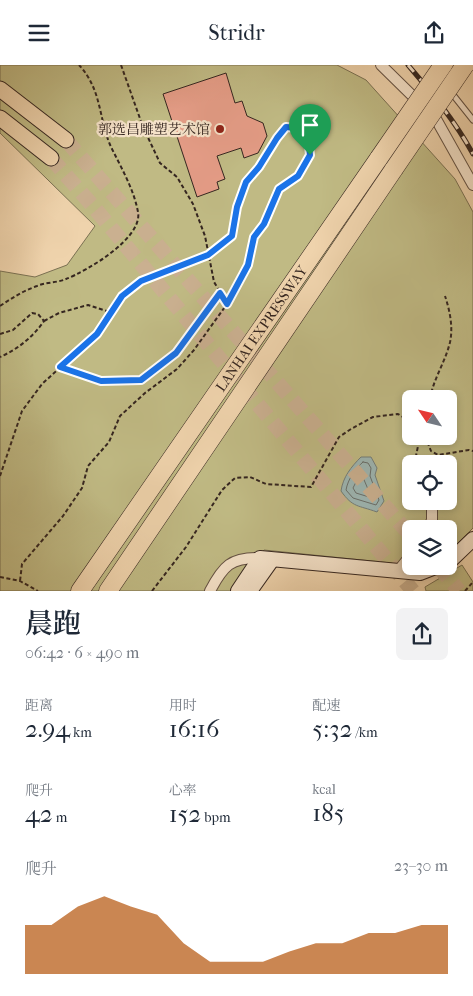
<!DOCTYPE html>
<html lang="zh">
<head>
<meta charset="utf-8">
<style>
  :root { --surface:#fff; --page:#f2f2f3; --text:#1f2937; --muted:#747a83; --accent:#b45309 }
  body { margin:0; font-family:"IM FELL French Canon","Noto Serif SC",serif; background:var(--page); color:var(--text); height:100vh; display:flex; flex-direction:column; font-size:19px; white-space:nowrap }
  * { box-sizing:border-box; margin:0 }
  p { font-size:16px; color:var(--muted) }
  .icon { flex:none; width:28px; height:28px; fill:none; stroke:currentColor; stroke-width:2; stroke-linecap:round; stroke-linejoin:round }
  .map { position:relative; height:526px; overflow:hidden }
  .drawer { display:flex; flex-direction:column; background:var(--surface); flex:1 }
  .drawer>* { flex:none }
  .needle { width:32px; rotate:305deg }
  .tools { position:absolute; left:402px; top:325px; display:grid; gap:10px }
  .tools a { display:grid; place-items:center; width:55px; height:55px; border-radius:8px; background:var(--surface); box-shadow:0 2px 8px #0003; font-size:25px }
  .pin { position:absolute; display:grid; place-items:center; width:42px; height:42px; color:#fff; margin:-51px -21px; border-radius:50% 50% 50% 0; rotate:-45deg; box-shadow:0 0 5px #0007 }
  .pin .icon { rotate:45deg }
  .round { display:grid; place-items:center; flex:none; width:52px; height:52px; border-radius:8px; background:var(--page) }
  .overview { display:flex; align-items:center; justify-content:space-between; height:85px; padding:0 25px }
  h1 { font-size:28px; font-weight:600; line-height:38px }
  .metrics { display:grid; grid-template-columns:repeat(3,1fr); gap:8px; height:85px; padding:5px 25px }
  .metrics div { display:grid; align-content:center }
  .metrics b { font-size:25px; font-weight:600 }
  .metrics small { font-size:14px; font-weight:400 }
  .metrics p { font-size:14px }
  .chart { height:140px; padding:10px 25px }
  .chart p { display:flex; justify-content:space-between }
  .chart svg { width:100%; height:90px; margin-top:5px; fill:var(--accent); opacity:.7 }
  header { display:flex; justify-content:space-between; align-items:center; height:65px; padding:0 25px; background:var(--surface); font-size:22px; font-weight:600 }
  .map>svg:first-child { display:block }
  .green { fill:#c0ba84; stroke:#7a7052; fill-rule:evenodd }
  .water { fill:#9db6b3; stroke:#737c78 }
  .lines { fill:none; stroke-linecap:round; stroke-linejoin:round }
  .shore { stroke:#696e6a; stroke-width:1 }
  .building { fill:#e49c86; stroke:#352620 }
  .primary-tunnel { stroke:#cab090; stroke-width:15; stroke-dasharray:15 8; stroke-linecap:butt }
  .lane-casing { stroke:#645143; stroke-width:7 }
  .street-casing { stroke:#645143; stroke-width:12 }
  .secondary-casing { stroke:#352620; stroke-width:16 }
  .primary-casing { stroke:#352620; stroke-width:17 }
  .highway-casing { stroke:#352620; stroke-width:19 }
  .path { stroke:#352620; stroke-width:2; stroke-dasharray:4 2.5; stroke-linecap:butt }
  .lane { stroke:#f5e2c9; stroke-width:5 }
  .street { stroke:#f5e2c9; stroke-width:10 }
  .secondary { stroke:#f5e2c9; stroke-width:14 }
  .primary { stroke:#efd3ac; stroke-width:15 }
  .highway { stroke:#efd3ac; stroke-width:18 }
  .rail-casing { stroke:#352620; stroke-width:5 }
  .rail { stroke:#f5e2c9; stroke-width:3; stroke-dasharray:9; stroke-linecap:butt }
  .highway-bridge-casing { stroke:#352620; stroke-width:19; stroke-linecap:butt }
  .highway-bridge { stroke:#efd3ac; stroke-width:18 }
  .route-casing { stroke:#fff; stroke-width:10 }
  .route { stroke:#1a73e8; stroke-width:6 }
  .poi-dot { fill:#8f2418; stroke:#f5e2c9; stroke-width:2 }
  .labels { text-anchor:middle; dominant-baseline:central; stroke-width:4.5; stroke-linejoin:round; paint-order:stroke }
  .poi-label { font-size:14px; fill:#352620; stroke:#f5e2c9; text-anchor:end }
  .street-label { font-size:14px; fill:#352620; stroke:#f5e2c9 }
</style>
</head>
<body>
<header><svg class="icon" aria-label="menu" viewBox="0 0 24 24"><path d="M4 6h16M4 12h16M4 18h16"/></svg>Stridr<svg class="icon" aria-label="share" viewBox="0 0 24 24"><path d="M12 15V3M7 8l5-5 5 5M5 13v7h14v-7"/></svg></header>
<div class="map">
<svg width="473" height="526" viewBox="0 0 473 526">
  <rect width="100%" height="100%" fill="#efd3ac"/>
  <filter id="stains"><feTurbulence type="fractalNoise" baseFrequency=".004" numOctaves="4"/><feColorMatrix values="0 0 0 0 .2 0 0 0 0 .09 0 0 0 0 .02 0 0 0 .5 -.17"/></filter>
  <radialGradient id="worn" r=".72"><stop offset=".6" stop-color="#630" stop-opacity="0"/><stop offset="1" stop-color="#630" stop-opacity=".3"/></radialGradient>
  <g class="green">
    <path d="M 0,0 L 337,0 L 366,15 L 455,114 L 473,147 L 473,463 L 449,487 L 449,464 L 411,464 L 411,500 L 264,485 L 235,526 L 0,526 L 0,206 L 35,212 L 67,200 L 95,161 L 0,68 ZM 411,334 L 449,334 L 449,371 L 411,371 ZM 411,399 L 449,399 L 449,436 L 411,436 Z"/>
    <polygon points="462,500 473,517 473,526 426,526 425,522"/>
  </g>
  <path class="water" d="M 361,392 L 371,392 L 377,403 L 375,410 L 384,436 L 377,447 C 358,440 353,443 341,426 C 343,412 351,402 361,392 Z"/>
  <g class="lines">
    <g class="shore">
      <path d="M 363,397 L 368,398 L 371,403 L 370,411 L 379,435 L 376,440 L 353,433 L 346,425 C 348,414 355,404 363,397 Z"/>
      <polygon points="362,410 370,429 369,432 356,428 353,423 359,411"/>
    </g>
  </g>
  <polygon class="building" points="226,8 235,38 242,36 247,51 263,58 267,71 258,88 244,93 241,83 217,91 225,114 217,117 219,124 197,132 163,29"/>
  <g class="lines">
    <g class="primary-tunnel">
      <polyline points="66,75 411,471"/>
      <polyline points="51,93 92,140 413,526"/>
      <polyline points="438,501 459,526"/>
    </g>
    <g class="lane-casing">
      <polyline id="lane" points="450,26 473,55"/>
    </g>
    <g class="street-casing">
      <g id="street">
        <polyline points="381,0 436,54 473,120"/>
        <polyline points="428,464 432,455 432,436"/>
        <polyline points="398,506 411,490"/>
        <path d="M 210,526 C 223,501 231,492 260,493"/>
      </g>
    </g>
    <g class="secondary-casing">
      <g id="secondary">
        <polyline points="449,497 473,474"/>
        <polyline points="238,526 260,493 420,508 438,501"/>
        <polyline points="250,526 272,495"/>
      </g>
    </g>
    <g class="primary-casing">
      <g id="primary">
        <polyline points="0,24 66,75"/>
        <polyline points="0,53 51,93"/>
      </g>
    </g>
    <g class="highway-casing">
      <g id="highway">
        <path id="s1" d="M 80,526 L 379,93"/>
        <polyline points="108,526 394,104"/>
      </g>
    </g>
    <g class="path">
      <polyline points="121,0 143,62 160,98 177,112 193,139 205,171 214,217 227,238"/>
      <path d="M 0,241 C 12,233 23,226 37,221 C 46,217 57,218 66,214 C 87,206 143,173 138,147 C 134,125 122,104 112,84 C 98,55 103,26 79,0"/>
      <polyline points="44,256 59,248 88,240 110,247"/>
      <path d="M 0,269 L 13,265 L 32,248 L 38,249 L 44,256 C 33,272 18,284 0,292"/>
      <polyline points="60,302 101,316 141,315 176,288 220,228"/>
      <path d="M 430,334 C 433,315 444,299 449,281 C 454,265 450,246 445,231"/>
      <polyline points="425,371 431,386 438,390 469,385 473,386"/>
      <polyline points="416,399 416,391 420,371"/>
      <polyline points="0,411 22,346 42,319 97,269 122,231 141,216 208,190 232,171 237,142 246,117 259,102 277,73 286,62 299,63 308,71 310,90 297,111 279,124 264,159 254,172 248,200 227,239 194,285 177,304 145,328 120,351 109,377 88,401 82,423 63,451 22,499 20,516"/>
      <polyline points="0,512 20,516 38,526"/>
      <polyline points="152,526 186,482 222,425 235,413 250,412 266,419 311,422 339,372 351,364 373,352 398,349 411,357"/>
      <polyline points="465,526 473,517"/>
    </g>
    <use href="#lane" class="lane"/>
    <use href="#street" class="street"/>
    <use href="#secondary" class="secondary"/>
    <use href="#primary" class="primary"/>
    <use href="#highway" class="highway"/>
    <g class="rail-casing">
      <path id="rail" d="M 408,0 C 432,28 455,56 473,89"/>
    </g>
    <use href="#rail" class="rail"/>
    <g class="highway-bridge-casing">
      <g id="highway-bridge">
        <polyline points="379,93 443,0"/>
        <polyline points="394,104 465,0"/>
      </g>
    </g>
    <use href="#highway-bridge" class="highway-bridge"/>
  </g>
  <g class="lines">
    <g class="route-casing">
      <polygon id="route" points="286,62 298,63 308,71 310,90 298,111 279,124 264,159 254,172 248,200 227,239 220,228 176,288 141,315 101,316 60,302 97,269 122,231 141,216 208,190 232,171 237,142 246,117 259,102 277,73"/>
    </g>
    <use href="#route" class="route"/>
  </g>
  <circle class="poi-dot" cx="220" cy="64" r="5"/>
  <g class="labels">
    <g class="poi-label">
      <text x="210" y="64">郭选昌雕塑艺术馆</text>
    </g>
    <g class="street-label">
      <text stroke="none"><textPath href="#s1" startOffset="319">LANHAI EXPRESSWAY</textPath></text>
    </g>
  </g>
  <rect width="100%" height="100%" filter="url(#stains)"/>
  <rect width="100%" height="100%" fill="url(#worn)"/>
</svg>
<div class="tools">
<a><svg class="needle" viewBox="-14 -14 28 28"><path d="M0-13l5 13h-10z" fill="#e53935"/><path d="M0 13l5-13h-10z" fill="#747a83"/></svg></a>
<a><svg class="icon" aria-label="locate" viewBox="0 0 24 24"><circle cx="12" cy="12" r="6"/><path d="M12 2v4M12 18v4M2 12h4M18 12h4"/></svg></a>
<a><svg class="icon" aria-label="layers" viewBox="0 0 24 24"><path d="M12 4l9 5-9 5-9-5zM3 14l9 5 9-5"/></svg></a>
</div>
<div class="pin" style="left:310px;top:90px;background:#1e9e55"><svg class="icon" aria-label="arrive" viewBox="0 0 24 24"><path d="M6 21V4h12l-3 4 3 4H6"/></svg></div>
</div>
<section class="drawer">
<div class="overview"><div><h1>晨跑</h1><p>06:42 · 6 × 490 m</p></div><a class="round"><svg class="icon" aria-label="share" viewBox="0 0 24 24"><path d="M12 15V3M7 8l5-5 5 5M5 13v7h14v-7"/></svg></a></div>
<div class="metrics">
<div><p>距离</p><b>2.94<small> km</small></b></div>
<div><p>用时</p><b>16:16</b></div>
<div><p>配速</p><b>5:32<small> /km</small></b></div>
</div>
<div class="metrics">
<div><p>爬升</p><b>42<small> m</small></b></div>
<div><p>心率</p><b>152<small> bpm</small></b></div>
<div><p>kcal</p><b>185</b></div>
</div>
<div class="chart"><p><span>爬升</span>23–30 m</p>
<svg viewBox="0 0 160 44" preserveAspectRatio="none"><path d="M0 44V20L10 20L20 11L30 6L40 11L50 15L60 29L70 38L80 38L90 38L100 33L110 29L120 29L130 24L140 24L150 20L160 20V44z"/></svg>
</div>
</section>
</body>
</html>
